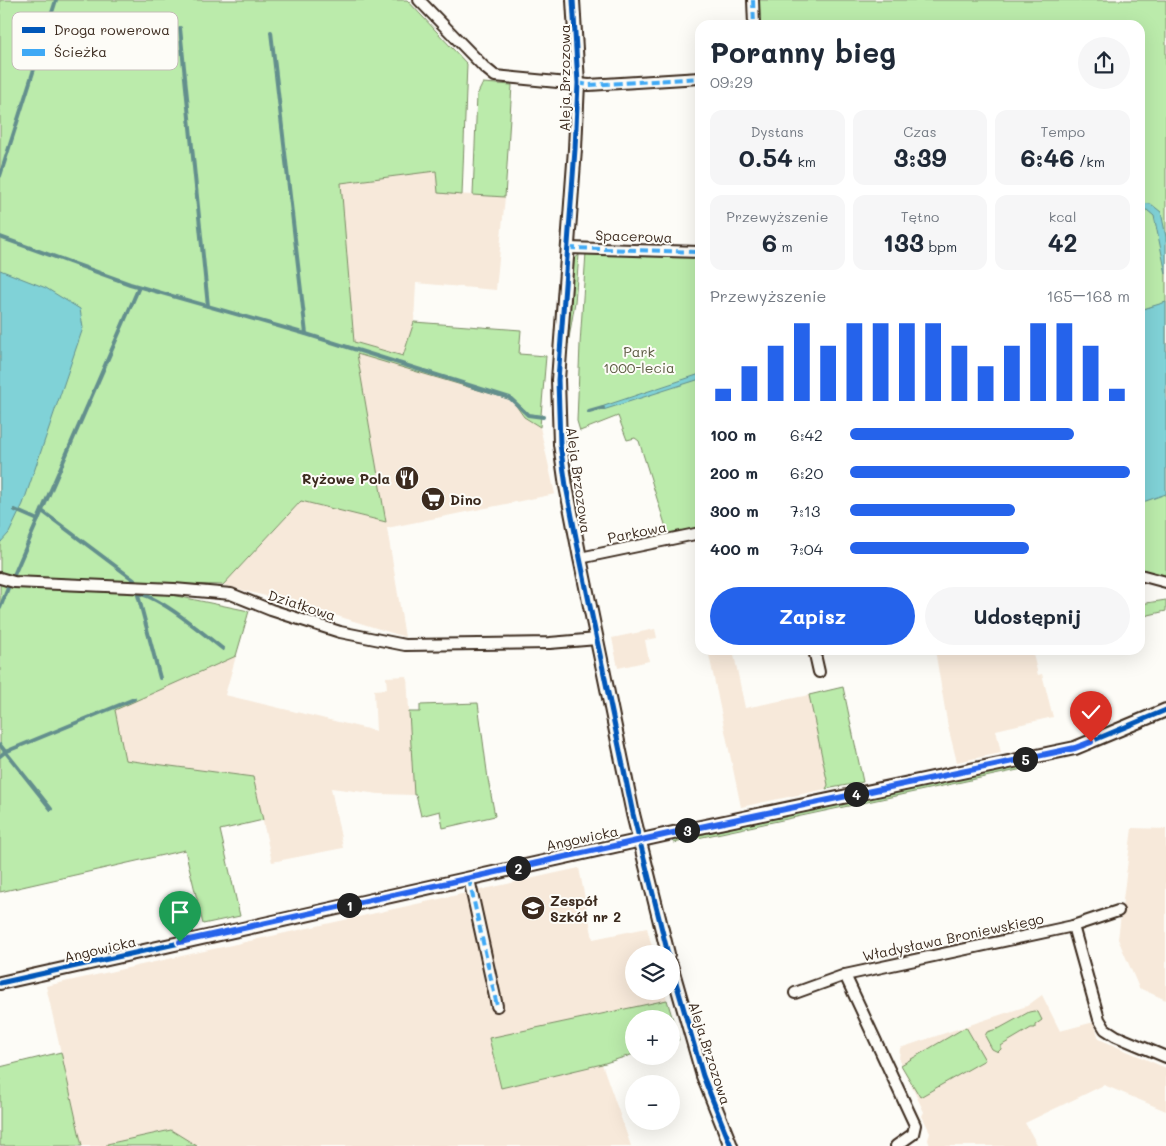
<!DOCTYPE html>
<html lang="pl">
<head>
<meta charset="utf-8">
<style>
  :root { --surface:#fff; --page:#f6f6f7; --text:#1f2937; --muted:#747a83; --accent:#2563eb }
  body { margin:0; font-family:Mali,sans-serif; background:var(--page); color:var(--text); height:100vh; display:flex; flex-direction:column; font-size:19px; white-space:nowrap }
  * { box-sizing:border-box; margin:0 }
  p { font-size:16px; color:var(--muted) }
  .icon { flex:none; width:28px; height:28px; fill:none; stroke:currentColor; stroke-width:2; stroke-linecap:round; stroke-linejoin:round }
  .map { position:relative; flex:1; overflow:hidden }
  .drawer { position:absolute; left:695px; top:20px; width:450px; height:635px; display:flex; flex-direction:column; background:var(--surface); border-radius:15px; box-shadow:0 5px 20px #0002 }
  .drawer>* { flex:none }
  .fabs { position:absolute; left:625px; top:945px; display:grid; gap:10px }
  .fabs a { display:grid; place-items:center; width:55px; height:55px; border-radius:50%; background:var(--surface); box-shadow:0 5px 20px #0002; font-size:25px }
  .pin { position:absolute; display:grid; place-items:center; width:42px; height:42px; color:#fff; margin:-51px -21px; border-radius:50% 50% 50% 0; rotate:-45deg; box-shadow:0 0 5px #0007 }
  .pin .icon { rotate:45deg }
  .km { position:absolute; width:25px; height:25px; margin:-12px; border-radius:50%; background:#222; color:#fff; font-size:14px; line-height:25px; text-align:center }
  .round { display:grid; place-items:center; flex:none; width:52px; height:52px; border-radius:26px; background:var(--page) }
  .summary { display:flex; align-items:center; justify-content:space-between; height:85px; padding:0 15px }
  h1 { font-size:28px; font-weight:700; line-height:38px }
  .metrics { display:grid; grid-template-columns:repeat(3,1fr); gap:8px; height:85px; padding:5px 15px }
  .metrics div { display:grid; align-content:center; border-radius:12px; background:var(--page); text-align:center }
  .metrics b { font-size:25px; font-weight:700 }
  .metrics small { font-size:14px; font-weight:400 }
  .metrics p { font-size:14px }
  .chart { height:140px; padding:10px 15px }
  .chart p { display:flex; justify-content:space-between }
  .chart svg { width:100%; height:90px; margin-top:5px; stroke:var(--accent); stroke-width:6 }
  .primary-button { display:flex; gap:10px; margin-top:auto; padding:10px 15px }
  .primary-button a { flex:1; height:58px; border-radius:30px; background:var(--accent); color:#fff; font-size:20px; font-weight:700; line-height:58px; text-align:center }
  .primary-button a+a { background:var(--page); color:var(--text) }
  ul { padding:0 15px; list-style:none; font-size:16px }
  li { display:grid; grid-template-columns:80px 60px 1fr; align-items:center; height:38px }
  li i { height:12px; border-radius:6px; background:var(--accent) }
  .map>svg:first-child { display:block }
  .built { fill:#f7e9da }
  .green { fill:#bbebab; stroke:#7b8a64 }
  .water { fill:#80d2d7; stroke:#648f8d }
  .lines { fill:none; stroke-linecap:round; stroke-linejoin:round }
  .stream { stroke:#648f8d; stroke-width:4 }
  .minor-casing { stroke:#3b2a1e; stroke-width:14 }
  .tertiary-casing { stroke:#3b2a1e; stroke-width:16 }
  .minor { stroke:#fdfcf7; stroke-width:10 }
  .tertiary { stroke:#fdfcf7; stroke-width:12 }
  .quiet { stroke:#3fa9f5; stroke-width:4; stroke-dasharray:8 4; stroke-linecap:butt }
  .cycleway-casing { stroke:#fdfcf7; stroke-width:8 }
  .cycleway { stroke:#0057b8; stroke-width:5 }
  .route-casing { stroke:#fff; stroke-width:10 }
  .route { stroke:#2563eb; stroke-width:6 }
  .labels { text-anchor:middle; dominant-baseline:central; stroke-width:4; stroke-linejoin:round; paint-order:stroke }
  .street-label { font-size:14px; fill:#3b2a1e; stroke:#fdfcf7 }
  .park-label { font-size:14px; fill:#5b5a41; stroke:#fdfcf7 }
  .poi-label { font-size:14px; font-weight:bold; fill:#3b2a1e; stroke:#fdfcf7; text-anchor:start }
  .key { fill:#fdfcf7; stroke:#c3bdb6; stroke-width:1 }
  .key-label { font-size:14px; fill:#3b2a1e }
</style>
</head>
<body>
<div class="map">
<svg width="1166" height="1146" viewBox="0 0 1166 1146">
  <rect width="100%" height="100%" fill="#fdfcf7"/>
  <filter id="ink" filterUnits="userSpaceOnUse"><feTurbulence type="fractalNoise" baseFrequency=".02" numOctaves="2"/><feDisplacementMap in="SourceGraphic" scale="10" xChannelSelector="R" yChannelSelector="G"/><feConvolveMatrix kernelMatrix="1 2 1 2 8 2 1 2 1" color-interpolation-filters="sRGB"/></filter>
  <g filter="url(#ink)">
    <g class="built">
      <polygon points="436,171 438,193 505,197 496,290 416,283 414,322 403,356 354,342 341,183"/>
      <polygon points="357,354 512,400 524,417 540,427 555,494 387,528 405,637 315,609 223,585 301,501 386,522"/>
      <polygon points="655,629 657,638 645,640 649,661 618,668 612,638"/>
      <polygon points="708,650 733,650 745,708 809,695 828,785 826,789 741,807"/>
      <polygon points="935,650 1032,650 1038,675 1042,674 1053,717 996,730 1001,753 957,762 948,727"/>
      <polygon points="236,656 225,695 376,731 374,690 387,689 386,677 407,676 414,795 379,794 331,788 343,848 272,862 253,777 125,760 115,710"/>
      <polygon points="1132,828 1166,829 1166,1000 1139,988 1118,939"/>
      <polygon points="579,868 593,939 647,928 654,954 634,954 634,991 665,991 667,1000 489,1039 502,1088 602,1064 631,1146 197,1146 171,1130 107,1144 107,1146 82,1146 46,986"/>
      <polygon points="1042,995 1060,1031 1094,1022 1099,1039 1166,1068 1166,1111 1104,1085 1025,1123 1038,1146 930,1146 928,1140 930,1132 922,1116 924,1112 899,1060 900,1048 1027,1006"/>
    </g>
    <g class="green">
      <polygon points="0,0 407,0 467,64 462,195 438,193 436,171 341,183 354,342 403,356 414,322 521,330 519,354 546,356 540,427 524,417 512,400 357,354 386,522 301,501 223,585 136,583 16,576 0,573"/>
      <polygon points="758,0 1166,0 1166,578 1140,571 1140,25 759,25"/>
      <polygon points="483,83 512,85 505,197 473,195 477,95"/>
      <polygon points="586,252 700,257 700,528 668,534 639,441 635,438 627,440 618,416 580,431 577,421 580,344"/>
      <polygon points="579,255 575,302 568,344 573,265 574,259"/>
      <polygon points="0,582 15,585 129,592 152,591 249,611 236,656 115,710 125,760 253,777 263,820 220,830 240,916 203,924 185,850 0,892"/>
      <polygon points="1166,600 1166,611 1140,617 1140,604"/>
      <polygon points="843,687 863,782 826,789 828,785 809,695"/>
      <polygon points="478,703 488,779 495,816 443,828 440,811 421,816 416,795 414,795 409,712 420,712 420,705"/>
      <polygon points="1030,762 1032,767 674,843 672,841"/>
      <polygon points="667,1000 679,1040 671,1043 671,1019 634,1019 634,1054 602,1064 501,1088 489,1038"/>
      <polygon points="1034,1011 1038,1012 1042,1020 1035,1025 1035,1028 1031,1028 1004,1044 1001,1046 1001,1049 998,1052 992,1049 985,1036 987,1032 1000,1028 1029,1012"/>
      <polygon points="966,1027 985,1060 920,1097 901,1065"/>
      <polygon points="61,1052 82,1146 0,1146 0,1067"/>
      <polygon points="171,1130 197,1146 107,1146 107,1144"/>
    </g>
    <g class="water">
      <polygon points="1140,203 1151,204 1161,212 1166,237 1166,274 1154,216 1147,210 1140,211"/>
      <polygon points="0,270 46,288 80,309 83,328 23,504 9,533 0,543"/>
      <polygon points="1166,302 1166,494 1140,503 1140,310"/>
      <polygon points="700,374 700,379 600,411 600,408 604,406"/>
    </g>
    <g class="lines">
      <g class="stream">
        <polyline points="180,28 208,306"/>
        <polyline points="271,32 306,334"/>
        <polyline points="0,176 56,0"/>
        <polyline points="0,237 130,284 306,334 510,398 528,415 543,417"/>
        <polyline points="589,412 603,408"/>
        <polyline points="15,510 38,520"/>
        <polyline points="42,511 134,580 160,678"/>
        <polyline points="14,575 139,287"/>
        <path d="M 138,594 C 157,594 206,636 223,649"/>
        <polyline points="0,608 8,588"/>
        <polyline points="0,745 51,809"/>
        <polyline points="0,756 5,752 134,699"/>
      </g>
      <g class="minor-casing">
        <g id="minor">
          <polyline points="419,0 484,67 495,76 589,85 700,78"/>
          <polyline points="753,0 754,25"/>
          <polyline points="568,248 700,252"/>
          <polyline points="580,558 700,533"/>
          <polyline points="1140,575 1166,582"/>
          <polyline points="0,578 14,582 174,589 231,594 271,610 340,632 405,645 550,643 597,639"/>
          <polyline points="814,650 819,672"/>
          <polyline points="469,879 497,1006"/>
          <polyline points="1073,926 1099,1019 1105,1029 1116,1036 1166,1057"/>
          <polyline points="845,975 915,1125 913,1134 896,1146"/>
          <polyline points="795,993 845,975 1073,926 1118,911"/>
        </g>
      </g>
      <g class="tertiary-casing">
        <g id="tertiary">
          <polyline points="573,0 578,83 575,149 558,380 560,444 566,486 580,558 633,814 668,954"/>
          <polyline points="671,965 703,1076 731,1146"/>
          <polyline points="0,983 691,829 1075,748 1166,710"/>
        </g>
      </g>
      <use href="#minor" class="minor"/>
      <use href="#tertiary" class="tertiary"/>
      <g class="quiet">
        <polyline points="753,0 754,25"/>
        <polyline points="578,83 589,85 700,78"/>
        <polyline points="568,248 700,252"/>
        <polyline points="469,879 497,1006"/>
      </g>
      <g class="cycleway-casing">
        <g id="cycleway">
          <polyline points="573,0 578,83 575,149 558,380 560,444 566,486 580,558 633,814 668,954"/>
          <polyline points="671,965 703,1076 731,1146"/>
          <polyline points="0,983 691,829 1075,748 1166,710"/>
        </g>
      </g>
      <use href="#cycleway" class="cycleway"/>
    </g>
  </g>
  <g class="lines" filter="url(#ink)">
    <g class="route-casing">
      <polyline id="route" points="180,942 691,829 1075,748 1091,742"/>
    </g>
    <use href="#route" class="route"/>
  </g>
  <defs>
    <g id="restaurant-disc" transform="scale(1.25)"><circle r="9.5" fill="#3b2a1e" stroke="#fdfcf7"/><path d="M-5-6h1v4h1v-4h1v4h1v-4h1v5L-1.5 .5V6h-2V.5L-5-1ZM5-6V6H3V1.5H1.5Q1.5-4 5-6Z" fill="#fff"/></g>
    <g id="supermarket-disc" transform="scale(1.25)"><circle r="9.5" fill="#3b2a1e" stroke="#fdfcf7"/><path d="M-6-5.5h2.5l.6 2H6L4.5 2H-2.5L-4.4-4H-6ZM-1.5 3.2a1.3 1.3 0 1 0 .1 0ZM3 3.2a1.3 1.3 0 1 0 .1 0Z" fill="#fff"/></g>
    <g id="school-disc" transform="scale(1.25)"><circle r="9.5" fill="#3b2a1e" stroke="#fdfcf7"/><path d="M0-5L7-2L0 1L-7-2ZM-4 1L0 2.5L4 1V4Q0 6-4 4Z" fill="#fff"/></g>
  </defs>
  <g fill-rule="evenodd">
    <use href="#restaurant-disc" x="407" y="478"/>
    <use href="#supermarket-disc" x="433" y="499"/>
    <use href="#school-disc" x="533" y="908"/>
  </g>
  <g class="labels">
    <g class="street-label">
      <text transform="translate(564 78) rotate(-90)">Aleja Brzozowa</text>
      <text transform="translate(634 236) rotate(2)">Spacerowa</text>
      <text transform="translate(579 480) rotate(82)">Aleja Brzozowa</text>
      <text transform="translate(637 532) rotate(-11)">Parkowa</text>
      <text transform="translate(302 605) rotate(18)">Działkowa</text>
      <text transform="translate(582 838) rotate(-12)">Angowicka</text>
      <text transform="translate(953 937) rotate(-12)">Władysława Broniewskiego</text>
      <text transform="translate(100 949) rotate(-13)">Angowicka</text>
      <text transform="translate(710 1053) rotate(72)">Aleja Brzozowa</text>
    </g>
    <g class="park-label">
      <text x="639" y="351">Park<tspan x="639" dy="16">1000-lecia</tspan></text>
    </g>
    <g class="poi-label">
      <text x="390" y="478" text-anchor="end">Ryżowe Pola</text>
      <text x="450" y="499">Dino</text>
      <text x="550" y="900">Zespół<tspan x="550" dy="16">Szkół nr 2</tspan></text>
    </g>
  </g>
  <rect x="12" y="12" width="166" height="58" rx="8" class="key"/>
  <rect x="22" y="27" width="23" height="6" fill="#0057b8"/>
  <rect x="22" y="49" width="23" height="7" fill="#3fa9f5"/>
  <g class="key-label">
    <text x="54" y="35">Droga rowerowa</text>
    <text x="54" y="57">Ścieżka</text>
  </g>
</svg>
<div class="fabs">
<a><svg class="icon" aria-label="layers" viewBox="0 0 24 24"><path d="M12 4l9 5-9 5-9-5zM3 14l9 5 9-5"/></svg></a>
<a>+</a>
<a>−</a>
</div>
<div class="pin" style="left:180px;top:942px;background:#1e9e55"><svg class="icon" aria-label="arrive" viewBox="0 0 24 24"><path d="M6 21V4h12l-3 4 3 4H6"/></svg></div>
<div class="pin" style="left:1091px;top:742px;background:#d93025"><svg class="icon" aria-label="check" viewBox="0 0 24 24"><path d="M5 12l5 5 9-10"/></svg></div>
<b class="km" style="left:349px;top:905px">1</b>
<b class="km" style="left:518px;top:868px">2</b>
<b class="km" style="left:687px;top:830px">3</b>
<b class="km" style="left:856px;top:794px">4</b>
<b class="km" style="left:1025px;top:759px">5</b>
<section class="drawer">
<div class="summary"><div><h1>Poranny bieg</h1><p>09:29</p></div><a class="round"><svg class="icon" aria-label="share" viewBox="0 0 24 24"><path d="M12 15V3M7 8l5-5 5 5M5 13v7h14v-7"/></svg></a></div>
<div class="metrics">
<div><p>Dystans</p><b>0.54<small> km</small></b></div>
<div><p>Czas</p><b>3:39</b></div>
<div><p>Tempo</p><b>6:46<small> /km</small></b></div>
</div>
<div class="metrics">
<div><p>Przewyższenie</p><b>6<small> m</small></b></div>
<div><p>Tętno</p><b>133<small> bpm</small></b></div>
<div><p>kcal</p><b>42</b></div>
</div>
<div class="chart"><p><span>Przewyższenie</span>165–168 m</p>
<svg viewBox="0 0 160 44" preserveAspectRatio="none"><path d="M5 44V38M15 44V27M25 44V17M35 44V6M45 44V17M55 44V6M65 44V6M75 44V6M85 44V6M95 44V17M105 44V27M115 44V17M125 44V6M135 44V6M145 44V17M155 44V38"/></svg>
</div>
<ul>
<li><b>100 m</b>6:42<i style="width:80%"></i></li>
<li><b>200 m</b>6:20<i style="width:100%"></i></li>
<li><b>300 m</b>7:13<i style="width:59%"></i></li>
<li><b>400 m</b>7:04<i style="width:64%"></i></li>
</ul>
<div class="primary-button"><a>Zapisz</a><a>Udostępnij</a></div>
</section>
</div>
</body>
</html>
